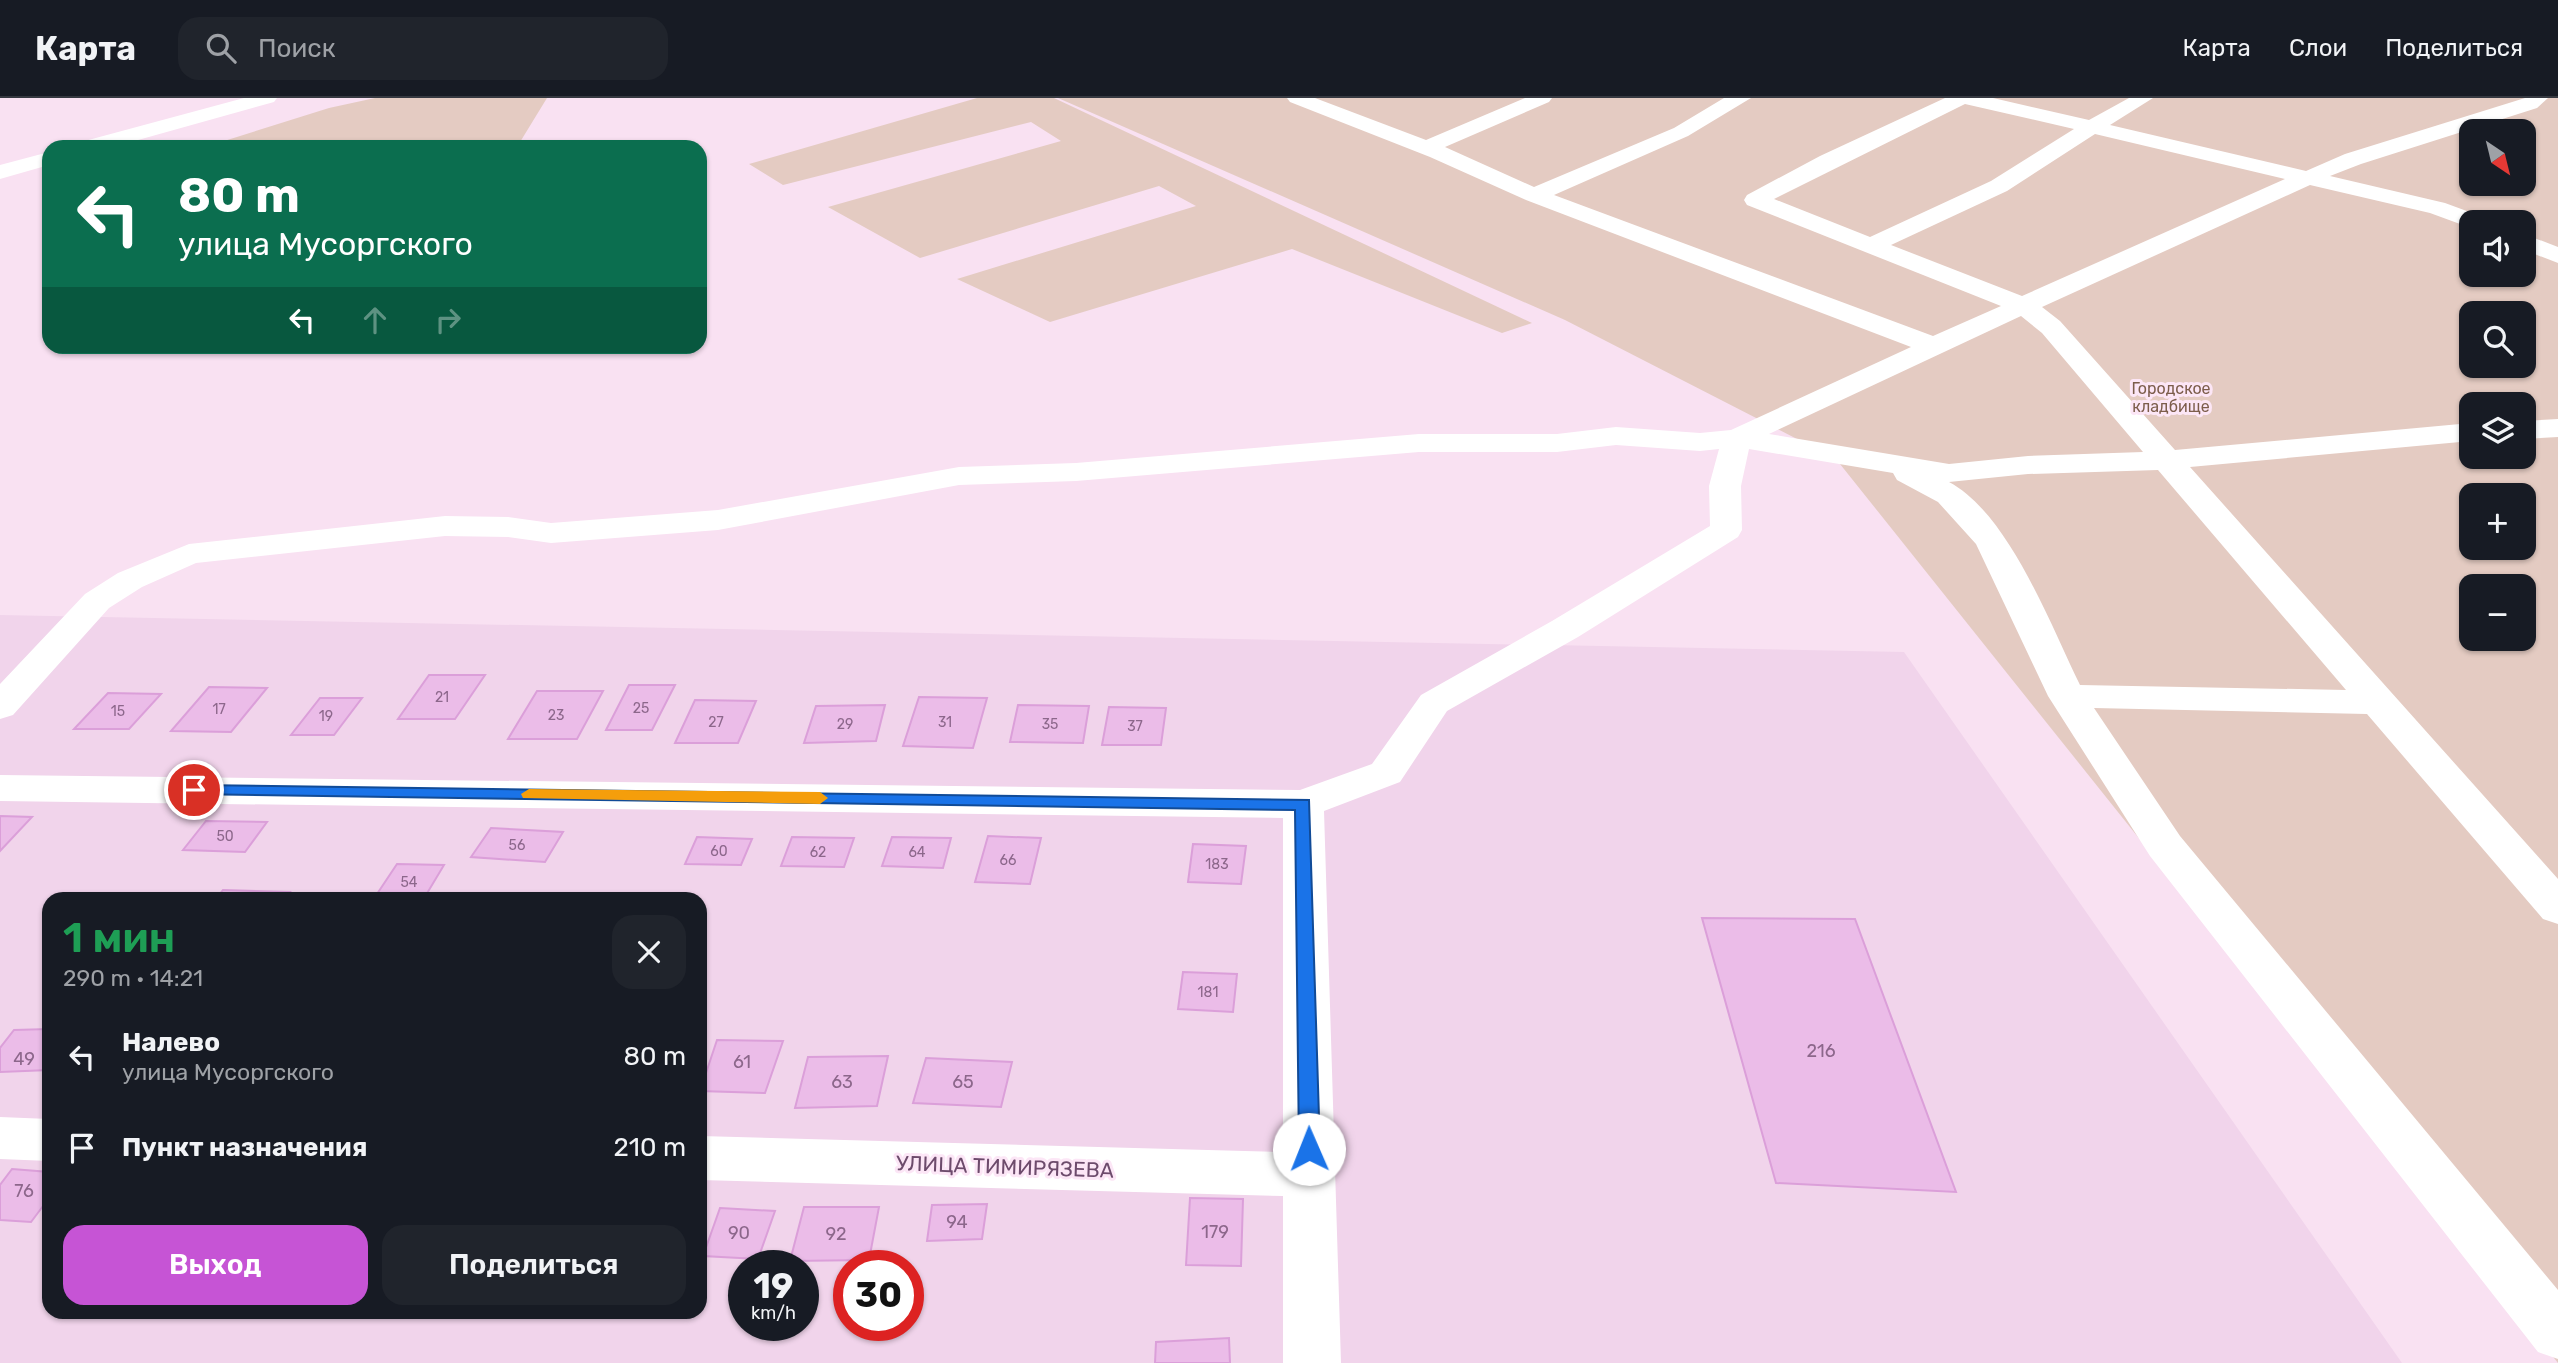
<!DOCTYPE html>
<html lang="ru">
<meta charset="utf-8">
<style>
body{margin:0;font-family:Rubik,sans-serif;background:#20242c;color:#f1f3f6;height:100vh;display:flex;flex-direction:column;font-size:26px;white-space:nowrap}
*{box-sizing:border-box;margin:0}
p{font-size:23px;color:#9ea1a6}
.icon{flex:none;width:38px;height:38px;fill:none;stroke:currentColor;stroke-width:2;stroke-linecap:round;stroke-linejoin:round}
.map{position:relative;flex:1;overflow:hidden}
.details{position:absolute;left:42px;top:794px;width:665px;height:427px;display:flex;flex-direction:column;background:#171b24;border-radius:21px;box-shadow:0 2px 5px #0004}
.details>*{flex:none}
.hud{position:absolute;left:42px;top:42px;width:665px;height:214px;border-radius:21px;box-shadow:0 2px 5px #0004;background:#0b6e4f;color:#fff;overflow:hidden}
.needle{width:46px;rotate:145deg}
.fabs{position:absolute;left:2459px;top:21px;display:grid;gap:14px}
.fabs a{display:grid;place-items:center;width:77px;height:77px;border-radius:14px;background:#171b24;box-shadow:0 2px 5px #0004;font-size:35px}
.speed{position:absolute;left:728px;top:1152px;display:flex;gap:14px;font-size:35px;font-weight:700;text-align:center}
.speed>*{display:grid;place-content:center;width:91px;height:91px;border-radius:50%;background:#171b24;box-shadow:0 2px 5px #0004;line-height:1}
.speed small{font-size:18px;font-weight:400}
.speed .limit{border:10px solid #d22;background:#fff;color:#111}
.pin{position:absolute;display:grid;place-items:center;width:60px;height:60px;color:#fff;margin:-30px;border:4px solid #fff;border-radius:50%;box-shadow:0 2px 7px #0007}
.me{position:absolute;width:77px;margin:-38px;rotate:359deg;stroke-linejoin:round;filter:drop-shadow(0 0 5px #0008)}
.turn{display:flex;align-items:center;gap:24px;height:147px;padding:0 21px;font-size:32px}
.turn .icon{width:91px;height:91px;stroke-width:2.5}
.turn b{display:block;font-size:49px;line-height:60px}
.lanes{display:flex;align-items:center;height:66px;padding:0 21px;background:#0003;justify-content:center;gap:35px;direction:ltr}
.lanes .off{opacity:.35}
.round{display:grid;place-items:center;flex:none;width:74px;height:74px;border-radius:21px;background:#20242c}
.overview{display:flex;align-items:center;justify-content:space-between;height:119px;padding:0 21px}
h1{font-size:42px;font-weight:600;line-height:52px;color:#1e9e55}
.primary-button{display:flex;gap:14px;margin-top:auto;padding:14px 21px}
.primary-button a{flex:1;height:80px;border-radius:21px;background:#c654d5;color:#fff;font-size:28px;font-weight:600;line-height:80px;text-align:center}
.primary-button a+a{background:#20242c;color:#f1f3f6}
ul{padding:0;list-style:none}
li{display:flex;align-items:center;gap:21px;height:91px;padding:0 21px}
li div{flex:1}
li b{display:block;font-size:26px}
li em{font-style:normal}
header{display:flex;align-items:center;gap:42px;box-sizing:border-box;height:98px;padding:0 35px;background:#171b24;border-bottom:2px solid #363941}
header strong{font-size:33px}
nav{display:flex;gap:38px;margin-inline-start:auto;font-size:24px}
.search{width:490px;height:63px;background:#20242c;display:flex;align-items:center;gap:18px;box-sizing:border-box;padding:0 24px;border-radius:21px;color:#9ea1a6;font-size:26px}
.map>svg:first-child{display:block}
.residential{fill:#f1d4eb;fill-rule:evenodd}
.green{fill:#e4cbc2;fill-rule:evenodd}
.building{fill:#ebbce8;stroke:#db9fd9;stroke-width:2}
.lines{fill:none;stroke-linecap:round;stroke-linejoin:round}
.minor{fill:#fff;fill-rule:evenodd}
.route{fill:#1a73e8;stroke:#114b97;stroke-width:2}
.slow{fill:#f59e0b}
.labels{text-anchor:middle;stroke-width:6;stroke-linejoin:round;paint-order:stroke}
.number-label{font-size:14px;fill:#8c678b}
.far-park-label{font-size:16px;fill:#7c5d4b;stroke:#fce6f6}
.near-number-label{font-size:18px;fill:#8c678b}
.near-street-label{font-size:21px;fill:#6d4b6c;stroke:#fce6f6}
</style>
<header>
<strong>Карта</strong>
<div class="search"><svg class="icon" aria-label="search" viewBox="0 0 24 24"><circle cx="10" cy="10" r="6"/><path d="M15 15l6 6"/></svg>Поиск</div>
<nav><a>Карта</a><a>Слои</a><a>Поделиться</a></nav>
</header>
<div class="map">
<svg width="2558" height="1265" viewBox="0 0 2558 1265">
<rect width="100%" height="100%" fill="#f9e1f2"/>
<path class="residential" d="M0,517L1904,554L2402,1265H0ZM49,802H700V1214H49ZM744,1167H803V1227H744ZM849,1167H908V1227H849Z"/>
<path class="green" d="M375,0H547L517,49H205L329,10Z
M977,0H1054L1532,225L1502,235L1292,151L1050,224L957,181L1196,108L1159,88L920,160L828,109L1061,43L1031,24L783,87L749,66Z
M1058,0H2558V1265L1836,361L1565,222ZM2471,33H2524V86H2471ZM2471,124H2524V177H2471ZM2471,215H2524V268H2471ZM2471,306H2524V359H2471ZM2471,397H2524V450H2471ZM2471,488H2524V541H2471Z"/>
<path class="building" d="M429,577H485L455,621H398Z
M629,587H675L652,632H606Z
M209,589L267,590L231,634L171,633Z
M537,593H603L577,641H508Z
M108,595L161,596L129,631H74Z
M919,599L987,600L973,650L903,648Z
M320,600H362L334,637H291Z
M695,602L756,603L738,645H675Z
M885,607L876,643L804,645L816,608Z
M1018,607L1089,608L1083,645L1010,644Z
M1109,609L1166,610L1161,647H1102Z
M0,718L32,719L0,753Z
M206,723L267,724L245,754L183,752Z
M491,730L563,734L545,764L471,759Z
M988,738L1041,740L1030,786L975,784Z
M697,739L752,741L741,767L685,766Z
M792,739L854,740L844,769L781,768Z
M892,739L951,740L943,770L882,768Z
M1193,746L1246,748L1241,786L1188,784Z
M397,766L444,767L423,802H373Z
M223,792L290,794L285,802H215Z
M1702,820L1855,821L1956,1094L1776,1085Z
M1183,874L1237,876L1233,914L1178,911Z
M49,931V972L0,974V950L14,932Z
M717,942L783,943L765,995L700,993Z
M888,958L877,1008L795,1010L808,959Z
M926,960L1012,964L1001,1009L913,1005Z
M12,1071L49,1074V1100L31,1124L0,1122V1087Z
M1190,1100L1243,1101L1241,1168L1186,1167Z
M987,1106L982,1141L927,1143L932,1107Z
M804,1109H879L869,1162L790,1163Z
M720,1110L775,1113L758,1161L703,1158Z
M1229,1240L1230,1265H1155L1156,1244Z"/>
<g class="lines">
<path class="minor" d="M244,0H277L274,4L113,49H78L81,44Z
M1287,0H1315L1426,42L1525,0H1552L1549,4L1445,49L1534,89L1674,30L1724,0H1751L1688,38L1554,97L1933,238L2001,208L1747,107L1744,102L1747,97L1820,58L1945,0H1993L2089,22L2129,0H2153L2110,27L2306,73L2345,56L2525,0H2548L2537,10L2361,66L2330,78L2445,105L2483,119L2487,124H2471V130L2430,115L2310,87L2042,209L2060,223L2175,352L2471,325V343L2190,369L2558,781V826L2543,821L2367,616L2094,610L2180,738L2558,1192V1261L2538,1254L2150,758L2048,598L1976,446L1938,404L1897,382L1893,375L1749,351L1741,388L1742,432L1738,439L1578,539L1447,613L1400,684L1324,713L1341,1265H1283V1098L700,1082V1038L1283,1054V720L0,703V677L1300,692L1372,666L1421,597L1552,523L1710,428L1709,388L1719,351L1700,353L1616,347L1557,354H1419L1076,383L959,387L718,432L551,445L508,439L445,438L196,465L142,489L109,510L13,617L0,621V586L85,496L118,475L189,446L445,418L508,419L551,425L718,412L959,369L1076,365L1419,336H1557L1616,329L1700,335L1731,332L1911,249L1526,102L1430,59L1290,4ZM1965,6L2074,31L1991,83L1870,139L1774,101ZM2095,36L2285,81L2022,198L1891,147L2007,93ZM2021,218L2042,235L2143,354L2028,358L1949,366L1769,336ZM2158,372L2346,592L2080,587C2050,526 2009,416 1949,384L2028,376Z
M49,54V67L0,81V67Z
M2524,136L2558,149V165L2524,152Z
M2558,321V339L2524,341V323Z
M0,1019L49,1021V1063L0,1061Z"/>
</g>
<path class="route" d="M194,687L1309,702L1320,1051L1317,1057L1309,1060L1302,1057L1299,1051L1295,712L188,696L186,692Z"/>
<path class="slow" d="M529,691L820,694L828,700L820,706L523,700L521,696Z"/>
<g class="labels">
<g class="number-label">
<text x="442" y="604">21</text>
<text x="641" y="615">25</text>
<text x="219" y="616">17</text>
<text x="118" y="618">15</text>
<text x="556" y="622">23</text>
<text x="326" y="623">19</text>
<text x="716" y="629">27</text>
<text x="945" y="629">31</text>
<text x="845" y="631">29</text>
<text x="1050" y="631">35</text>
<text x="1135" y="633">37</text>
<text x="225" y="743">50</text>
<text x="517" y="752">56</text>
<text x="719" y="758">60</text>
<text x="818" y="759">62</text>
<text x="917" y="759">64</text>
<text x="1008" y="767">66</text>
<text x="1217" y="771">183</text>
<text x="409" y="789">54</text>
<text x="1208" y="899">181</text>
</g>
<g class="far-park-label">
<text x="2171" y="296">Городское<tspan x="2171" dy="18">кладбище</tspan></text>
</g>
<g class="near-number-label">
<text x="1821" y="959">216</text>
<text x="24" y="967">49</text>
<text x="742" y="970">61</text>
<text x="842" y="990">63</text>
<text x="963" y="990">65</text>
<text x="24" y="1099">76</text>
<text x="957" y="1130">94</text>
<text x="1215" y="1140">179</text>
<text x="739" y="1141">90</text>
<text x="836" y="1142">92</text>
</g>
<g class="near-street-label">
<text transform="translate(1005 1069) rotate(2)" y="7">УЛИЦА ТИМИРЯЗЕВА</text>
</g>
</g>
</svg>
<div class="fabs">
<a><svg class="needle" viewBox="-14 -14 28 28"><path d="M0-13l5 13h-10z" fill="#e53935"/><path d="M0 13l5-13h-10z" fill="#9ea1a6"/></svg></a>
<a><svg class="icon" aria-label="sound" viewBox="0 0 24 24"><path d="M4 9h4l5-4v14l-5-4H4zM17 9q2 3 0 6"/></svg></a>
<a><svg class="icon" aria-label="search" viewBox="0 0 24 24"><circle cx="10" cy="10" r="6"/><path d="M15 15l6 6"/></svg></a>
<a><svg class="icon" aria-label="layers" viewBox="0 0 24 24"><path d="M12 4l9 5-9 5-9-5zM3 14l9 5 9-5"/></svg></a>
<a>+</a>
<a>−</a>
</div>
<div class="speed"><div>19<small>km/h</small></div><div class="limit">30</div></div>
<div class="pin" style="left:194px;top:692px;background:#d93025"><svg class="icon" aria-label="arrive" viewBox="0 0 24 24"><path d="M6 21V4h12l-3 4 3 4H6"/></svg></div>
<svg class="me" style="left:1309px;top:1051px" viewBox="-20 -20 40 40"><circle r="19" fill="#fff"/><path d="M0-13L10 11 0 6-10 11z" fill="#1a73e8"/></svg>
<div class="hud">
<div class="turn"><svg class="icon" aria-label="left" viewBox="0 0 24 24"><path d="M17 20v-9H6M10 6l-5 5 5 5"/></svg><div><b>80 m</b>улица Мусоргского</div></div>
<div class="lanes"><svg class="icon" aria-label="left" viewBox="0 0 24 24"><path d="M17 20v-9H6M10 6l-5 5 5 5"/></svg><svg class="icon off" aria-label="ahead" viewBox="0 0 24 24"><path d="M12 20V5M6 11l6-6 6 6"/></svg><svg class="icon off" aria-label="right" viewBox="0 0 24 24"><path d="M7 20v-9h11M14 6l5 5-5 5"/></svg></div>
</div>
<section class="details">
<div class="overview"><div><h1>1 мин</h1><p>290 m · 14:21</p></div><a class="round"><svg class="icon" aria-label="close" viewBox="0 0 24 24"><path d="M6 6l12 12M18 6L6 18"/></svg></a></div>
<ul>
<li><svg class="icon" aria-label="left" viewBox="0 0 24 24"><path d="M17 20v-9H6M10 6l-5 5 5 5"/></svg><div><b>Налево</b><p>улица Мусоргского</p></div><em>80 m</em></li>
<li><svg class="icon" aria-label="arrive" viewBox="0 0 24 24"><path d="M6 21V4h12l-3 4 3 4H6"/></svg><div><b>Пункт назначения</b></div><em>210 m</em></li>
</ul>
<div class="primary-button"><a>Выход</a><a>Поделиться</a></div>
</section>
</div>
